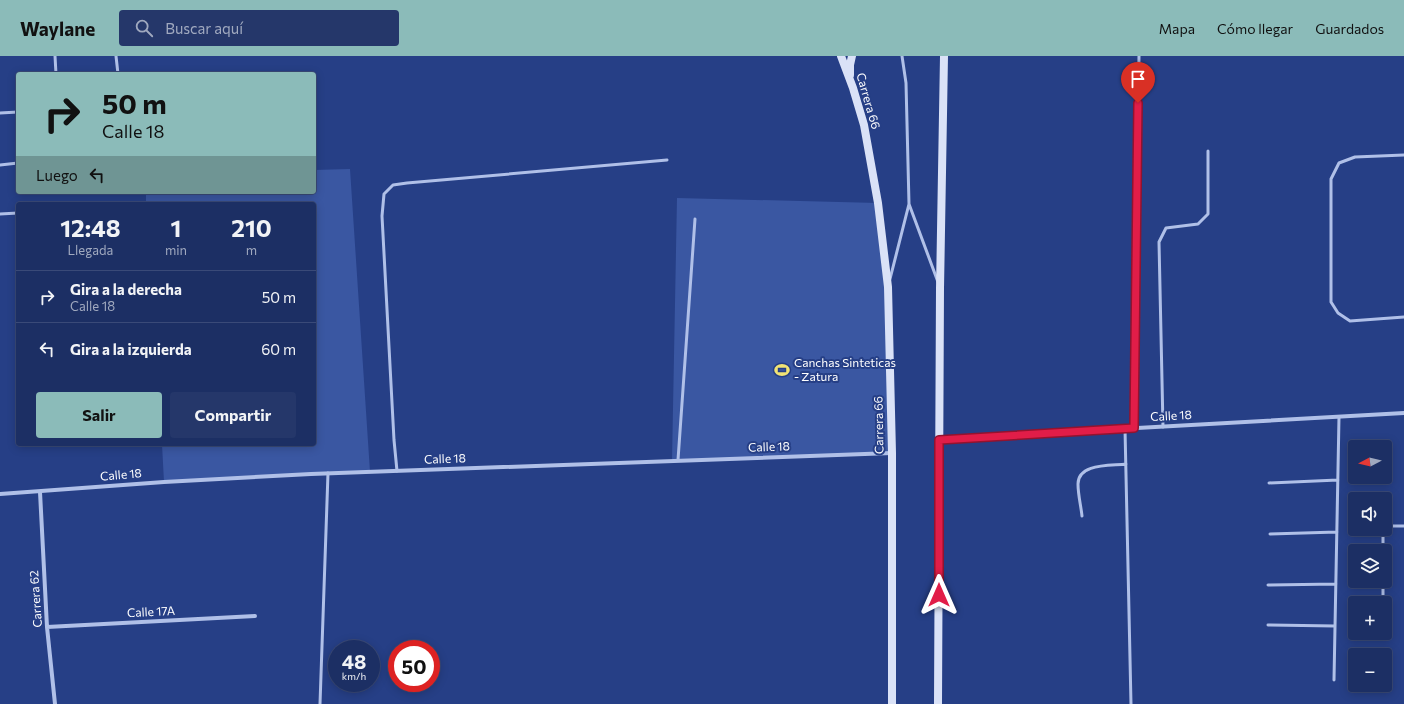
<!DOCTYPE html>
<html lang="es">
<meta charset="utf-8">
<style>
body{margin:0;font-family:Commissioner,sans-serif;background:#25376a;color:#f1f3f6;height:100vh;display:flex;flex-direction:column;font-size:15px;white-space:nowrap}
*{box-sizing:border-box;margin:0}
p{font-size:13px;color:#a0a9bf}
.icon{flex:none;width:22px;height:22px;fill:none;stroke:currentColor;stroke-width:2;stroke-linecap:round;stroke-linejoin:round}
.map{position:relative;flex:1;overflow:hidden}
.drawer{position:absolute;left:16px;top:146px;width:300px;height:244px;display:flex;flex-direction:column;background:#1c2f64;border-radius:4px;box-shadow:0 2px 10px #0003,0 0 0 1px #3a4a78}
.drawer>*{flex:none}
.guide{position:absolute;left:16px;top:16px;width:300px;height:122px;border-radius:4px;box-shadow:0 2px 10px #0003,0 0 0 1px #3a4a78;background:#8bbbb9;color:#111;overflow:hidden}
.needle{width:26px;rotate:263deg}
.tools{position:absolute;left:1348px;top:384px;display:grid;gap:8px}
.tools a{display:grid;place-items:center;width:44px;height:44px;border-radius:4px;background:#1c2f64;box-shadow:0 2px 10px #0003,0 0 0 1px #3a4a78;font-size:20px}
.speed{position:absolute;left:328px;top:584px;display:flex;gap:8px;font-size:20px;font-weight:700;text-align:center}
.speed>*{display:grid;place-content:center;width:52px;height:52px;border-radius:50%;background:#1c2f64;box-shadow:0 2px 10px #0003,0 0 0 1px #3a4a78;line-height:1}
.speed small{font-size:10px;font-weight:400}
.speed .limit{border:6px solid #d22;background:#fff;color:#111}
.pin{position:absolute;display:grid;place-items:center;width:34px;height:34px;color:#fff;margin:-41px -17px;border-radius:50% 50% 50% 0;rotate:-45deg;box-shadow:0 0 4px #0007}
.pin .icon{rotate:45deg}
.me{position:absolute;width:44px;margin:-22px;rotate:0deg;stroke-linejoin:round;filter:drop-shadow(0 0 3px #0008)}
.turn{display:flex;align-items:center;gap:14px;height:84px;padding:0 20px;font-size:18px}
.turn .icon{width:52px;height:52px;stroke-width:2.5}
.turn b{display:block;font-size:28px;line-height:34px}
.then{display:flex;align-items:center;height:38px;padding:0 20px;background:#0003;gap:8px;font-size:15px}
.eta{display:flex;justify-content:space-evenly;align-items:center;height:68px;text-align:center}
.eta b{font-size:24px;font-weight:700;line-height:28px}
.button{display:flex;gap:8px;margin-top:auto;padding:8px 20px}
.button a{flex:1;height:46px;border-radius:4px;background:#8bbbb9;color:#111;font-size:16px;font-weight:700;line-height:46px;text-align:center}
.button a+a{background:#25376a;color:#f1f3f6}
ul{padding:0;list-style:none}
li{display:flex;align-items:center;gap:12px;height:52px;padding:0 20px;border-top:1px solid #3a4a78}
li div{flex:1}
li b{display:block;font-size:15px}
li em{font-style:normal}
header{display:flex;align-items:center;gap:24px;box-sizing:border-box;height:56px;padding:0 20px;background:#8bbbb9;color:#111}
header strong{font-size:19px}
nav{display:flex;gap:22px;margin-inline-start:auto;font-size:14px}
.search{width:280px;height:36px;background:#25376a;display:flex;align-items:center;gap:10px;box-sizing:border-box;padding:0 14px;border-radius:4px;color:#a0a9bf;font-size:15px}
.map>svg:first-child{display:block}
.green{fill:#3a57a2}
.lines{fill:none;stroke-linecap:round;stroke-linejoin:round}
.lane{stroke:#b0c0e8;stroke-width:3}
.street{stroke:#b0c0e8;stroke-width:4}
.secondary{stroke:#dae2f7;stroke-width:8}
.route-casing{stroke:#92132f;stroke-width:10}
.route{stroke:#e11d48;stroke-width:7}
.labels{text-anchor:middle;stroke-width:4;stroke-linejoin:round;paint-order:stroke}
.street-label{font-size:12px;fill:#fff;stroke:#263f86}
.poi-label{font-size:12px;fill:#fff;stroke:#263f86;text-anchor:start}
</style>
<header>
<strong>Waylane</strong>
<div class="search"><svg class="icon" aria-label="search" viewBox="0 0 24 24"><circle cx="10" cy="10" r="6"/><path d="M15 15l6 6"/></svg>Buscar aquí</div>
<nav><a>Mapa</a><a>Cómo llegar</a><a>Guardados</a></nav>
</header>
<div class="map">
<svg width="1404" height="648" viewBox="0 0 1404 648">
<rect width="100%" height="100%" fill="#263f86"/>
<path class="green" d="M350,113L370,416L164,426L162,388H314V148H146V136H314V114Z
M677,142L878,147L888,231L892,397L672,405Z"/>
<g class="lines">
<path class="lane" d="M55,0L56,18
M116,0L118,18
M0,57L18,56
M1404,99L1355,101L1339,107L1331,123V246L1338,257L1350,265L1404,261
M0,109L18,107
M909,148L938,226
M0,158L18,157
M890,223L909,148L906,27L902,0
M1163,371L1159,186L1166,172L1198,168L1208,158V95
M1134,372L1139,0
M1125,373L1131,648
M678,404L695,163
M397,415L394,384L382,160L384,138L393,129L407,127L667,104
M1269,427L1338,424
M1082,460C1081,450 1078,439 1078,428C1078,407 1111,410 1126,408
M1385,470H1404
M1270,478L1337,476
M1383,495V473
M1268,529L1336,528
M1383,547V525
M1268,569L1335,570
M1334,624L1339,361
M320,648L328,417"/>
<path class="street" d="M939,383L1404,357
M40,436L47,571L55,648
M0,438L164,426L311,418L892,397
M47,571L255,560"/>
<path class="secondary" d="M841,0L853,32L864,69L878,147L888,231L892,397V648
M850,19V9L852,0
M938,648L940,233L944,0"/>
</g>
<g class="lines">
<g class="route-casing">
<path id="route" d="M939,539V384L1134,372L1138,47"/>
</g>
<use href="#route" class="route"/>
</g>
<defs>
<g id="stadium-bare" transform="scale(1.2)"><path d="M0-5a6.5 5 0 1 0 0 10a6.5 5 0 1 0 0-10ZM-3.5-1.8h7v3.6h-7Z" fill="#f1e375" stroke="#263f86" stroke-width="2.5" paint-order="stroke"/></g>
</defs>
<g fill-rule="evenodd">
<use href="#stadium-bare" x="782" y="314"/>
</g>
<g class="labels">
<g class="street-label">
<text transform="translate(868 45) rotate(74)" y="4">Carrera 66</text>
<text transform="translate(1171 360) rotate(-3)" y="4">Calle 18</text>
<text transform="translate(879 369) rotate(-91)" y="4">Carrera 66</text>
<text transform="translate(769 391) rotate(-2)" y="4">Calle 18</text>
<text transform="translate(445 403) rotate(-2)" y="4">Calle 18</text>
<text transform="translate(121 419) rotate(-5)" y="4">Calle 18</text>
<text transform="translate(36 543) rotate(-94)" y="4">Carrera 62</text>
<text transform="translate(151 556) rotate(-3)" y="4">Calle 17A</text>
</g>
<g class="poi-label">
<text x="794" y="311">Canchas Sinteticas<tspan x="794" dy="14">- Zatura</tspan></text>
</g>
</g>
</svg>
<div class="tools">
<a><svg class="needle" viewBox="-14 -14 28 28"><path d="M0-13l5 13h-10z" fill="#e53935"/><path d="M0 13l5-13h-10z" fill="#a0a9bf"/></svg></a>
<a><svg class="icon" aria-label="sound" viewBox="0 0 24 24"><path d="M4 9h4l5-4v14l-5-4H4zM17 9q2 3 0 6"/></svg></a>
<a><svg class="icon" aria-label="layers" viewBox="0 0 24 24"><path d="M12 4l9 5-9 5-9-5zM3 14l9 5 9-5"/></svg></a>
<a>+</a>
<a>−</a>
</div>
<div class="speed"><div>48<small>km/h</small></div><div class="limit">50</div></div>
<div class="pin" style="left:1138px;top:47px;background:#d93025"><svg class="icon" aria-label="arrive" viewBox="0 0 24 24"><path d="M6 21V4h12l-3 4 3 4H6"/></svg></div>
<svg class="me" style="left:939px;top:539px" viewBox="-20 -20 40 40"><path d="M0-17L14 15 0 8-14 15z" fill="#e11d48" stroke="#fff" stroke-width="4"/></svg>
<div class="guide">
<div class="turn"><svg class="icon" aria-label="right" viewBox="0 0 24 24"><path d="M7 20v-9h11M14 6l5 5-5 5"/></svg><div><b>50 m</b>Calle 18</div></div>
<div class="then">Luego<svg class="icon" aria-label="left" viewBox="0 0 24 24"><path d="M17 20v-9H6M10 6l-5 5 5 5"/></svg></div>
</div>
<section class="drawer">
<div class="eta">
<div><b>12:48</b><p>Llegada</p></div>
<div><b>1</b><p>min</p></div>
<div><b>210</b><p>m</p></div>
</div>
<ul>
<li><svg class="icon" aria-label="right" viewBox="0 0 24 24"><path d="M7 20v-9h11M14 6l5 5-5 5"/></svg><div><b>Gira a la derecha</b><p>Calle 18</p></div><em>50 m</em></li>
<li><svg class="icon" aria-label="left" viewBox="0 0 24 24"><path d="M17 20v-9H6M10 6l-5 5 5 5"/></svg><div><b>Gira a la izquierda</b></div><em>60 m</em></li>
</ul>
<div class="button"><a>Salir</a><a>Compartir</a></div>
</section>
</div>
